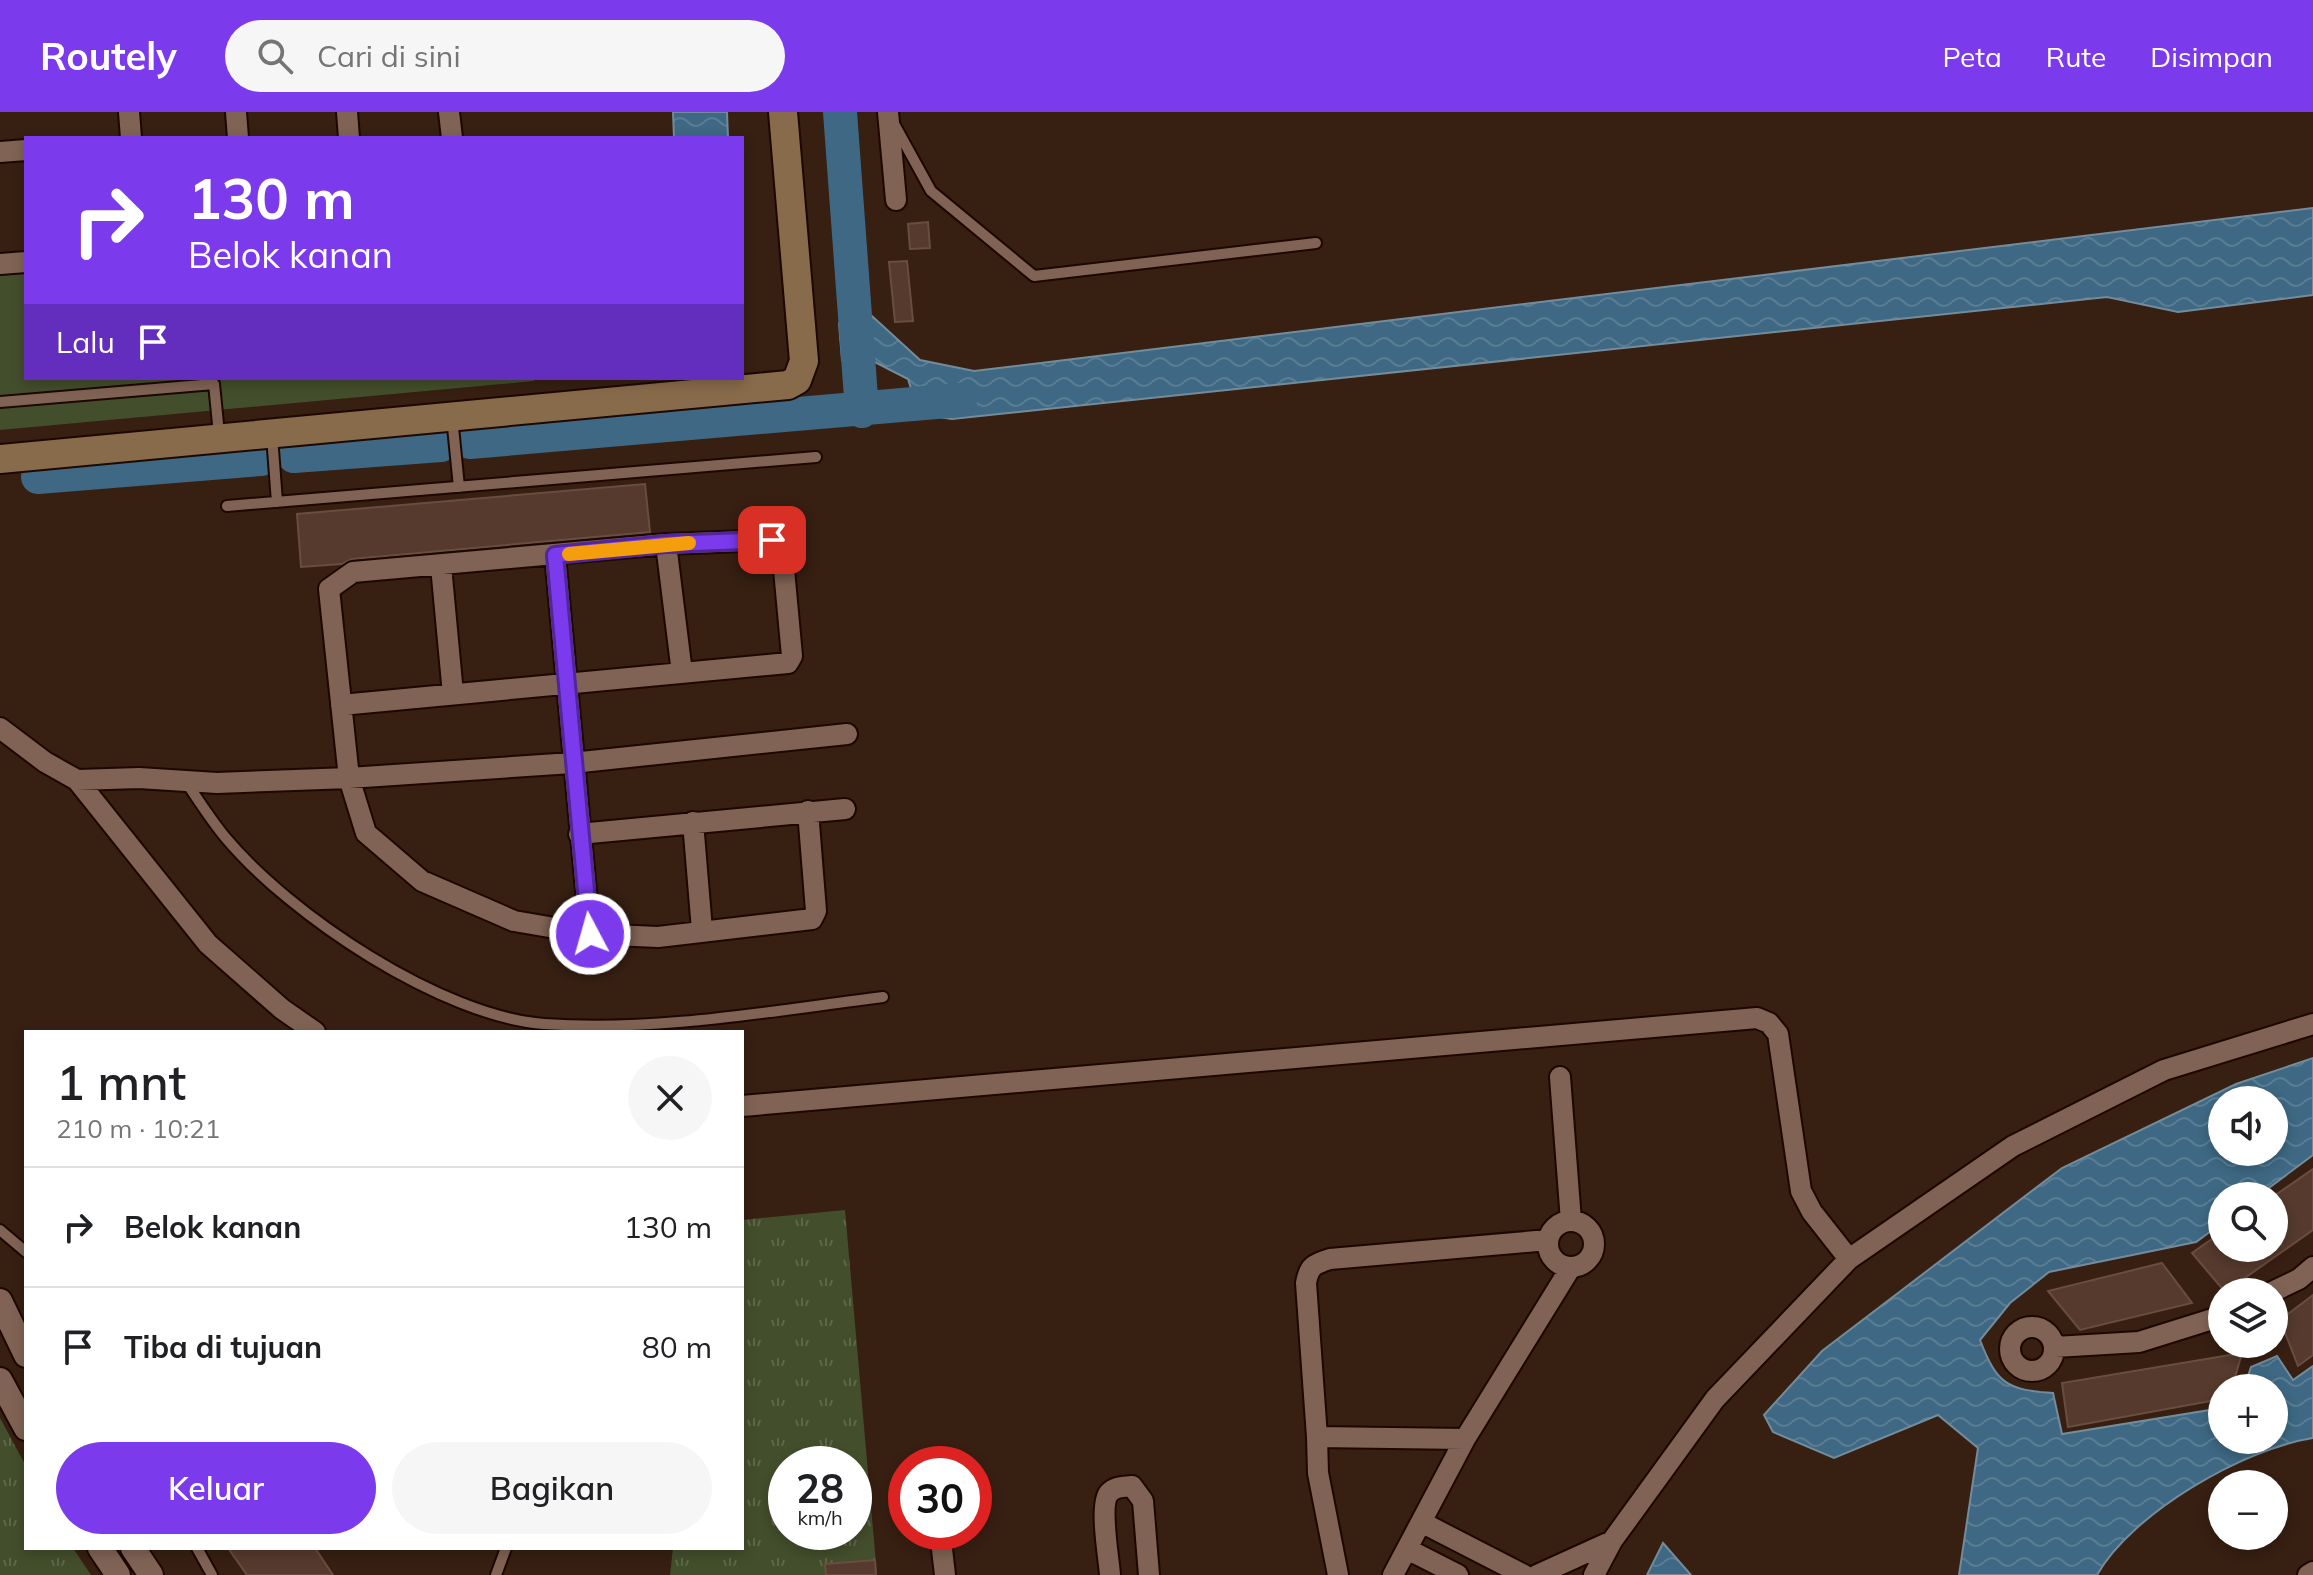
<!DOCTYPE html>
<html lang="id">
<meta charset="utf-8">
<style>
body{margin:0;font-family:Mulish,sans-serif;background:#f6f6f6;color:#202124;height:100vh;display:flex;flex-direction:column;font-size:30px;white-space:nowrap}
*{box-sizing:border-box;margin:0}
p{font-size:26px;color:#757577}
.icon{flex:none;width:44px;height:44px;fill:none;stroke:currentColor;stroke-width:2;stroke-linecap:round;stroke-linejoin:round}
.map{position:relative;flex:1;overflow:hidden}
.sheet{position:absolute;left:24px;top:918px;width:720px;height:520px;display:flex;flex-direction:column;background:#fff;border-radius:0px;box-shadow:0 4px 12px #0003}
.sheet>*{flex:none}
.guide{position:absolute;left:24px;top:24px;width:720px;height:244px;border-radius:0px;box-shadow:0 4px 12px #0003;background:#7c3aed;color:#fff;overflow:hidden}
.fabs{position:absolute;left:2208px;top:974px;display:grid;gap:16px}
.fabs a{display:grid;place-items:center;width:80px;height:80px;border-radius:50%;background:#fff;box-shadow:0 4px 12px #0003;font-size:40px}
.speed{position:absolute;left:768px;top:1334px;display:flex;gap:16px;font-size:40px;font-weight:700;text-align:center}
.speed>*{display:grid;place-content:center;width:104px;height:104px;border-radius:50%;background:#fff;box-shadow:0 4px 12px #0003;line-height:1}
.speed small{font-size:20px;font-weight:400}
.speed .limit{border:12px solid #d22;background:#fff;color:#111}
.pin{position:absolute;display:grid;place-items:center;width:68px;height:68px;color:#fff;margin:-34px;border-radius:16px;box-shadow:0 4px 12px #0006}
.me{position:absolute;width:88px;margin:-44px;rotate:354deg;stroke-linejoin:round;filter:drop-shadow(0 0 6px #0008)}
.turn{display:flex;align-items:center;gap:28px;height:168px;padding:0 32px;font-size:36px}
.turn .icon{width:104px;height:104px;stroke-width:2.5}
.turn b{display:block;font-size:56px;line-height:68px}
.then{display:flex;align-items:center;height:76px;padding:0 32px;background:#0003;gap:16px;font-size:30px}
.round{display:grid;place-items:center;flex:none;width:84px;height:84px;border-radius:42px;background:#f6f6f6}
.headline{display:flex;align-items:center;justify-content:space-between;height:136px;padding:0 32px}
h1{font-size:48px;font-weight:600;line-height:60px}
.primary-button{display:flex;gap:16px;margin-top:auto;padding:16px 32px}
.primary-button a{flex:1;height:92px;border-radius:48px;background:#7c3aed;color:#fff;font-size:32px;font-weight:600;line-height:92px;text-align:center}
.primary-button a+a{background:#f6f6f6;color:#202124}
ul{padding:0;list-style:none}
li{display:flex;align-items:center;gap:24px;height:120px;padding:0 32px;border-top:2px solid #e0e0e0}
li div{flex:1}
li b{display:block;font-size:30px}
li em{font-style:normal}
header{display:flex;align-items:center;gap:48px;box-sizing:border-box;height:112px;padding:0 40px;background:#7c3aed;color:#fff}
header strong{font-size:38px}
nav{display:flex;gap:44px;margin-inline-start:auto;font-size:28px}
.search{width:560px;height:72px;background:#f6f6f6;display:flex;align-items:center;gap:20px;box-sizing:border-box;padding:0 28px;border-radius:44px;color:#757577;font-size:30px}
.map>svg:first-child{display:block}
.park{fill:url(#park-tufts);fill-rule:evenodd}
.pitch{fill:#434e2c}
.water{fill:url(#water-waves);stroke:#738c9c;stroke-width:2;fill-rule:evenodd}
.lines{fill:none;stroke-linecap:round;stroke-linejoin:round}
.river{stroke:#3e6883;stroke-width:34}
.building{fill:#553a2d;stroke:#694d3f;stroke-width:2}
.service-casing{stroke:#1d0800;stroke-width:14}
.minor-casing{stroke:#1d0800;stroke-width:24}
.tertiary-casing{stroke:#1d0800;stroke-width:28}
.secondary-casing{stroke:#1d0800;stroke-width:32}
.service{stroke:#806354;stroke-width:10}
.minor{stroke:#806354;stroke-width:20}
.tertiary{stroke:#806354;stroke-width:24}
.secondary{stroke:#886b4b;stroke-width:28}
.route-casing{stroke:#51269a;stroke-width:20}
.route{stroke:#7c3aed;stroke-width:14}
.slow{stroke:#f59e0b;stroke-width:14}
</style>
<header>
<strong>Routely</strong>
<div class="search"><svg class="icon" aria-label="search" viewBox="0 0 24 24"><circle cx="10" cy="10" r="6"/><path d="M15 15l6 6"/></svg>Cari di sini</div>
<nav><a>Peta</a><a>Rute</a><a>Disimpan</a></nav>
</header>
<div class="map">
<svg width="2313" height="1463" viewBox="0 0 2313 1463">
<defs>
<pattern id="park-tufts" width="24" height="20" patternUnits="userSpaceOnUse" patternTransform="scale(2)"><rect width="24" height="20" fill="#434e2c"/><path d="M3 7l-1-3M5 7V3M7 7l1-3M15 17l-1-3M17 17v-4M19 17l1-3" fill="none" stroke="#5e674a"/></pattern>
<pattern id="water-waves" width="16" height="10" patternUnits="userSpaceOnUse" patternTransform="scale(2)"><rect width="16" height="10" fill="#3e6883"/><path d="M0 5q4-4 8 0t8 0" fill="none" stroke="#5a7d94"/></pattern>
</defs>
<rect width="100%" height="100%" fill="#371f12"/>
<path class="park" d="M845,1098L877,1463H670L673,1436H742V1108ZM786,1352H854V1420H786Z
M0,1306L26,1354V1436H73L91,1463H0Z"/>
<path class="pitch" d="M26,157V266H534V269L0,318V160Z"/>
<path class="water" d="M673,0H727L728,26H674Z
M2313,96V183L2178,200L2107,185L952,307L919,302L908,267L865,245L842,248L839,211L872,204L920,248L974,259Z
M2313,946V1043L2258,1084H2222V1111L2196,1130L2049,1160L2010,1191L1980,1228C1997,1272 2007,1278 2053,1281L2062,1322L2222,1296V1328H2274V1276H2244L2251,1255L2277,1244L2293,1268L2313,1254V1326C2243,1337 2132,1401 2097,1463H1959L1978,1336L1938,1303L1834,1346L1773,1320L1764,1303L1822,1239L2062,1056L2236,972ZM2222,988H2274V1040H2222Z
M1663,1431L1691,1463H1647Z"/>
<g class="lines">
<path class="river" d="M840,0L862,299
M470,330L960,288
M294,344L441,333
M38,365L261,347"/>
</g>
<path class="building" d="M928,110L930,136L910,137L908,112Z
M907,149L913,209L895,210L889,150Z
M645,372L650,420L352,447L342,452L301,455L297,402Z
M2313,1057V1118L2225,1180L2192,1141L2222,1120V1136H2274V1084Z
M2162,1151L2192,1191L2080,1218L2048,1179Z
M2313,1183V1243L2298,1254L2280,1208Z
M2242,1241L2232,1276H2222V1287L2068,1315L2062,1271Z
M228,1436H315L333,1463H247Z
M875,1448L876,1463H826L825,1452Z"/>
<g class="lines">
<g class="service-casing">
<path id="service" d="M893,10L931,79L1034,164L1316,131
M0,290L214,272L219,322
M452,305L459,375
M272,324L277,390
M227,394L816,345
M186,670C199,689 211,708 225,725C290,803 441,904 544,912C657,920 771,899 883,885
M0,1118L26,1140
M197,1436L212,1463
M496,1463L506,1436"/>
</g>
<g class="minor-casing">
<path id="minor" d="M129,0L131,26
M236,0L238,26
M347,0L349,26
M449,0L452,26
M888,0L896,88
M0,40L26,38
M0,152L26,150
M666,432L682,561
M555,443L590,822L658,825L812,807L816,799L808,699
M441,454L453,582
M0,616L45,650L77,668L208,832L282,897L315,920
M77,668L139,666L217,671L349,666L329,477L353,460L666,432L772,428L782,436L792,544L788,551L341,593
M693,710L702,818
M579,722L845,697
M590,822L514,809L422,769L366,721L349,666L572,651L847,622
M1560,965L1571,1109
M742,994L1757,906L1769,911L1778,922L1801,1079L1812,1100L1849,1147
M1548 1132a23 23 0 1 1 46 0a23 23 0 1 1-46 0Z
M2272,1180L2299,1167L2313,1155
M2010 1237a22 22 0 1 1 44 0a22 22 0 1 1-44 0Z
M2055,1235L2139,1230L2222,1204
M1317,1325L1306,1171C1309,1154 1314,1152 1330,1147L1548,1128
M1421,1410L1524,1463
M940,1420L945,1463
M1407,1437L1458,1463
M1110,1463C1109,1447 1099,1393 1109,1381C1115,1374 1124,1375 1132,1374L1143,1389L1149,1463
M1338,1463L1318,1361L1317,1325L1465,1327
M1393,1463L1465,1327L1571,1155
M1537,1463L1612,1429
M1594,1463L1612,1429L1715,1287L1849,1147L2013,1034L2164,958L2313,912
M2308,1463L2313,1460"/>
</g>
<g class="tertiary-casing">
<path id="tertiary" d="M0,1189L26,1243
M0,1268L26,1316
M100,1436L118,1463
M133,1436L151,1463"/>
</g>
<g class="secondary-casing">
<path id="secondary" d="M0,347L788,273L797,268L804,249L783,0"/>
</g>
<use href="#service" class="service"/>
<use href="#minor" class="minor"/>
<use href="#tertiary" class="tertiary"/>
<use href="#secondary" class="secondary"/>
</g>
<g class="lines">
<g class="route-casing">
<path id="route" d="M590,822L555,443L666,432L772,428"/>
</g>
<use href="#route" class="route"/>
<path class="slow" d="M569,442L689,431"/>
</g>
</svg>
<div class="fabs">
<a><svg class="icon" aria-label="sound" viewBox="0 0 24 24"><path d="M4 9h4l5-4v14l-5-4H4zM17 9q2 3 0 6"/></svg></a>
<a><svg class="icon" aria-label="search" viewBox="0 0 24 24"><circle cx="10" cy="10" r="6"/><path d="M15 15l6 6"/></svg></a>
<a><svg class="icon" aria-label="layers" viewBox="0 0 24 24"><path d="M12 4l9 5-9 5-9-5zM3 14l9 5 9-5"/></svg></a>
<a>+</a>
<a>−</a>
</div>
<div class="speed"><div>28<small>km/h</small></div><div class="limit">30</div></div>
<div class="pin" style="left:772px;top:428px;background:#d93025"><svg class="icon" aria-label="arrive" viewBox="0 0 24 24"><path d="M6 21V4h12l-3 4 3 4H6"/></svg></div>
<svg class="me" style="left:590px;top:822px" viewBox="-20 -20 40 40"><circle r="17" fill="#7c3aed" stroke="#fff" stroke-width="3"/><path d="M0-11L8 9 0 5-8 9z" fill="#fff"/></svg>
<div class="guide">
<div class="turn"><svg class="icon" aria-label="right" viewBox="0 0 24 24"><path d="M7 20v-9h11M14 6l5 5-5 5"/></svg><div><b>130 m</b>Belok kanan</div></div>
<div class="then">Lalu<svg class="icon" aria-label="arrive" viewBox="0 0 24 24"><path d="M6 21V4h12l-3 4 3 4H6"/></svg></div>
</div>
<section class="sheet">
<div class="headline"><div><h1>1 mnt</h1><p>210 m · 10:21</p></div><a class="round"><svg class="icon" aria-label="close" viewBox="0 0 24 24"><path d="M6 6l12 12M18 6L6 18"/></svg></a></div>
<ul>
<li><svg class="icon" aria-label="right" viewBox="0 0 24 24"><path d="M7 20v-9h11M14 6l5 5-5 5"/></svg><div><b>Belok kanan</b></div><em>130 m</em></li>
<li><svg class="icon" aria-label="arrive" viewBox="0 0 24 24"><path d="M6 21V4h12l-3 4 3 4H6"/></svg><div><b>Tiba di tujuan</b></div><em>80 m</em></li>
</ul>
<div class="primary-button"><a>Keluar</a><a>Bagikan</a></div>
</section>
</div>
